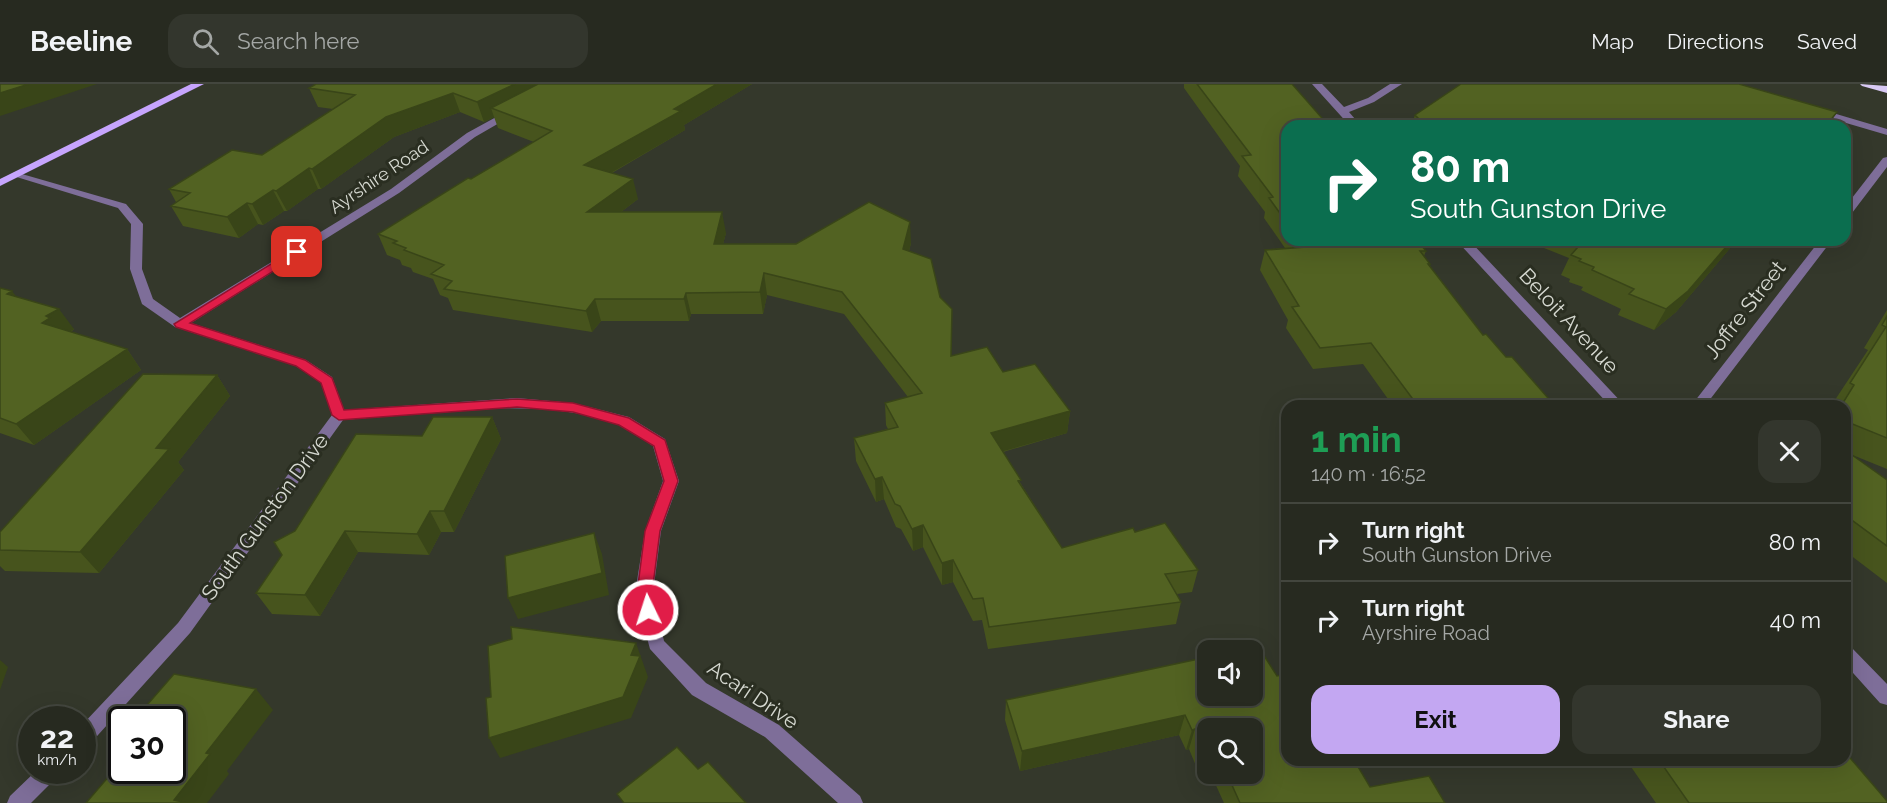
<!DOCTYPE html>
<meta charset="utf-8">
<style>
body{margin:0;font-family:Raleway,sans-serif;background:#33362d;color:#f1f3f6;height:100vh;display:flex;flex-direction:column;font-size:22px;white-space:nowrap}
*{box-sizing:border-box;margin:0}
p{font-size:20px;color:#a4a7a5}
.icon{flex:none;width:33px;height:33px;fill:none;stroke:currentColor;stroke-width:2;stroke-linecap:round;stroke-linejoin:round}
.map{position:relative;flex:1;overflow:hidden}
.sheet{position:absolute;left:1281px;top:316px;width:570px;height:366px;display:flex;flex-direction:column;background:#272a20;border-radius:18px;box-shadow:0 6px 24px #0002,0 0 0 2px #43463e}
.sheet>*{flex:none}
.guide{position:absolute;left:1281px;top:36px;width:570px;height:126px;border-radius:18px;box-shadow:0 6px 24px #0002,0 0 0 2px #43463e;background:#0b6e4f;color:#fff;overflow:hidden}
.buttons{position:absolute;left:1197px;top:556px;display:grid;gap:12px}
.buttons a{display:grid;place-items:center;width:66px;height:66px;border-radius:12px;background:#272a20;box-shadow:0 6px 24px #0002,0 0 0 2px #43463e;font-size:30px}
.speed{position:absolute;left:18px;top:622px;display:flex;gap:12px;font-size:30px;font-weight:700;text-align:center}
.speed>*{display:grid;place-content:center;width:78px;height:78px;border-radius:50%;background:#272a20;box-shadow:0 6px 24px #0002,0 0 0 2px #43463e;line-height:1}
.speed small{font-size:15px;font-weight:400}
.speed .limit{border:3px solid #111;border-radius:9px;background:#fff;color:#111}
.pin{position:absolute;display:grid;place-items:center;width:51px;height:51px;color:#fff;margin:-26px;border-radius:12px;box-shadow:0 3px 9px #0006}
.me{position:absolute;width:66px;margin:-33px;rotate:356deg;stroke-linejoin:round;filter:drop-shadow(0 0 4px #0008)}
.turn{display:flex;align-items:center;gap:21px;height:126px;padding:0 30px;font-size:27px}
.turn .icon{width:78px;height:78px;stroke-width:2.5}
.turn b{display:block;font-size:42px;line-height:51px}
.round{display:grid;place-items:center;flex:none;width:63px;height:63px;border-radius:18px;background:#33362d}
.headline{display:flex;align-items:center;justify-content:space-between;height:102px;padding:0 30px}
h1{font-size:36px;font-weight:700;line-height:45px;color:#1e9e55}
.button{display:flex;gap:12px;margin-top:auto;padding:12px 30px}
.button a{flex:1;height:69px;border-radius:18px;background:#c3a7f2;color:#111;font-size:24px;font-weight:700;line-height:69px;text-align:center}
.button a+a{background:#33362d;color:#f1f3f6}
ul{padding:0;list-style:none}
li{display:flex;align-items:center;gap:18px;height:78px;padding:0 30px;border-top:2px solid #43463e}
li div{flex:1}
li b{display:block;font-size:22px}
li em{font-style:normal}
header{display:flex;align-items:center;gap:36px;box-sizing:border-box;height:84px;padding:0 30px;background:#272a20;border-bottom:2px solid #43463e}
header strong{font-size:28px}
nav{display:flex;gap:33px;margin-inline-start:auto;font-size:21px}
.search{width:420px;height:54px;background:#33362d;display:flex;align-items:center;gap:15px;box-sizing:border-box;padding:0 21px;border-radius:18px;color:#a4a7a5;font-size:22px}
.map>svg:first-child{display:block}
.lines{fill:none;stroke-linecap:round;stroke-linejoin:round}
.minor{fill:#7e6e99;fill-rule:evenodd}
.major{fill:#c6a4fd;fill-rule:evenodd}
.highway{fill:#d8c9f4;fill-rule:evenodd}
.wall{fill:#47541d;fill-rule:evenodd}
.shaded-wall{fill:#394518}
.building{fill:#526222;stroke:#394518;stroke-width:1.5}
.route{fill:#e11d48;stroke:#92132f;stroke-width:1.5}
.labels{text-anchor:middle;stroke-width:6;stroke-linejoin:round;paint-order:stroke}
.far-street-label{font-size:18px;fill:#d5d8d0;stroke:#2a2e21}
.street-label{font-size:21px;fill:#d5d8d0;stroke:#2a2e21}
</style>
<header>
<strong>Beeline</strong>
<div class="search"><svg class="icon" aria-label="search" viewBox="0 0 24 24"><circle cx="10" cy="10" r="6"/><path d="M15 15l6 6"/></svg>Search here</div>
<nav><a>Map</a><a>Directions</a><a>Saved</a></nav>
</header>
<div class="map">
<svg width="1887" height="719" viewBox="0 0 1887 719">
<rect width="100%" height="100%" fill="#34382b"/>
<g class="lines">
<path class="minor" d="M1312,0H1322L1344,23L1368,14L1390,0H1402L1374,18L1349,28L1361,42H1350Z
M1816,24L1887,45V51L1812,29L1811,27Z
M509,26L518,28L475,53L399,109L191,239L306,276L332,293L344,326L517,314L573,319L629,333L665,355L679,397L661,447L653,509L664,557L706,599L779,641L860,712L863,719H838L765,653L692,611L650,565L635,509L645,447L663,397L653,362C642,355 630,345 618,340C540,311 426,330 343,336L190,549L89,661L82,664V641L178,539L332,331L321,298L296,282L175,243L142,220L130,185L131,140L118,124L10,91L15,88L126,120L143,140L142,185L153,215L180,234L391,105L467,49Z
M1887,73V83L1849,133L1845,134V123L1883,74Z
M1456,156H1469L1625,322H1610Z
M1820,156H1832L1705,322H1691Z
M1845,560L1851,563L1887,600V621L1880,619L1845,580Z
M36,687H60L57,693L31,719H7L10,712Z"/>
<path class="major" d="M191,0H204L0,102V95Z"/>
<path class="highway" d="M1860,0L1887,2V9L1862,2Z"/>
</g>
<path class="wall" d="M316,0H752L684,41L685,46L612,89L638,115L621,128L726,149L723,160L911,159L909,167L951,272L1003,288L1070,327L1067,349L1003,368L1021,400L1062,464L1135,448L1198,486L1192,508L1177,510L1181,518L1176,540L988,565L982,536L973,537L953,498L942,501L923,463L913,467L901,445L896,443L884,415L876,418L856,377L854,354L888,345L886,341L885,319L908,313L844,230L767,211L763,230H691L689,237H601L592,248L453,226L448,214L440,211L433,195L413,188L411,184L402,181L400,176L387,171L378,150L534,58L498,44L494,33L484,38L460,28L394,53L321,105H318L287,127H284L263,141L258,140L239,154L183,142L171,122L176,118L169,105L262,71L333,25L318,23L309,4Z
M1184,0H1292L1287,42V156H1417L1426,167L1424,172L1430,180V182L1483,251L1555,322H1393L1363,280L1313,285L1286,244L1288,236L1260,186L1265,166L1285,164L1264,134L1265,128L1238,92L1240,82L1184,4Z
M1837,28L1828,42H1411L1415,31Z
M1524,156H1737L1676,228L1654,246L1618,231L1621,225L1581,206L1583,203L1569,198L1570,195L1561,191L1569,174Z
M0,204L74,245L71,248L127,265L141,286L34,361L0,349Z
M1887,226V385L1850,370L1887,396V499L1845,467V322H1831L1868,266L1864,264Z
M217,291L230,312L178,378L184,386L99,489L5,487L0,482V448Z
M492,333L501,355L454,448H441L429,471L358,468L320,532L272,530L256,509L282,471L295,447L422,352Z
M1277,592L1370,703L1445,719H1224L1214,697L1201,694L1189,665L1186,666L1179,651L1020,687L1005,636L1006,616ZM1208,645L1252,690H1208Z
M1845,676L1887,719H1656L1627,677Z"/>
<path class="shaded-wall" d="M29,0H97L0,32V9Z
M515,0H558L491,24L494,33L484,38L477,18Z
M717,0H752L684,41L685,46L590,101L584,81L674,25Z
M453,9L460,28L394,53L321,105L312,85L386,33Z
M309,84L318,105L287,127L276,107Z
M633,95L638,115L593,149L587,128Z
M273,106L284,127L263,141L252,120Z
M247,119L258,140L239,154L227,133Z
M722,128L726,149L717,182L714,160Z
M910,138L911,159L904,187L903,165Z
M1732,156H1737L1676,228L1654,246L1666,225Z
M764,189L767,211L763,230L760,208Z
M12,207L28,228L7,210Z
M686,209L691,230L689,237L684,215Z
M595,215L601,237L592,248L586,227Z
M59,225L74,245L64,252L42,239L46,232Z
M127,265L141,286L34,361L16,340Z
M217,291L230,312L178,378L184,386L99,489L80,468L156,364Z
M1070,327L1067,349L990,371L991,349Z
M492,333L501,355L454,448L444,427Z
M882,393L884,415L876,418L875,395Z
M430,427L441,448L429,471L417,450Z
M923,441V463L913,467L912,445Z
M345,447L358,468L320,532L305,511Z
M594,449L602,470L609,511L518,535L508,514Z
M953,476V498L942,501V479Z
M636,559L648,593L631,634L500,674L489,654L631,571Z
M0,576L8,583L0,606Z
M256,605L273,626L227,687L229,690L207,719H177L174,716L206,669Z
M1185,631L1179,651L1020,687L1022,667Z
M1195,645L1189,665L1186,666L1192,646Z"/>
<path class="building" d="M0,0H29L0,9Z
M316,0H515L477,18L453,9L386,33L312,85L309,84L276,107L273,106L252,120L247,119L227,133L171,122L190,109L169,105L232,66L262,71L355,11L309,4Z
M538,0H717L674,25L681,27L584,81L633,95L587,128H722L714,160H796L869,118L910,138L903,165L931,175L940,213L952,225L951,272L987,263L1003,288L1035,280L1070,327L991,349L1021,396L1018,397L1062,464L1133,444L1135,448L1165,439L1198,486L1165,490L1181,518L989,543L983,514L973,515L953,476L942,479L923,441L912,445L900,422L895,420L882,393L875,395L854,354L898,343L885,319L922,309L842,208L764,189L760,208L686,209L684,215H595L586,227L444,205L452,197L431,190L444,181L404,166L406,164L393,159L397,157L378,150L468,94L471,95L552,47L491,24Z
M1197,0H1292L1329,42H1287V139L1269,114L1273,113L1242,72L1251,71Z
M1461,0H1739L1837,28L1826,42H1426L1415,31Z
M1300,156H1417L1426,167H1420L1430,180H1428L1483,251L1486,250L1506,273H1512L1555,322H1418L1371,259L1320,264L1292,223L1299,222L1265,166L1305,163Z
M1584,156H1732L1688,207L1666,225L1629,210L1634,205L1592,186L1594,183L1579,177L1581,175L1571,171Z
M0,204L12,207L7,210L59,225L46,232L50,234L42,239L127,265L16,340L0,334Z
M1887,232V354L1845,337V322H1841L1854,301L1850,299L1886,243L1882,241Z
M143,290L217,291L156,364L169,365L80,468L0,466V448Z
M433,333H492L444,427H430L417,450L345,447L305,511L256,509L282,471L274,458L295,447L356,350L422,352Z
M1845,366L1887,396V462L1845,431Z
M594,449L602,489L508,514L505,472Z
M511,543L636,559L631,571L640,572L623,613L489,654L486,614L491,613L488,562L512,555Z
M1246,565L1263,570L1277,592L1287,590V676H1354L1370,703L1429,692L1445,719H1240L1227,690H1252V645H1208V673L1195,645L1192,646L1185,631L1022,667L1006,616L1208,573V612H1252V567H1235Z
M174,590L256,605L206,669L210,670L174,716L187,719H86L122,677V687H172V636H134Z
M677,663L698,685L708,678L746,719H624L617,710Z
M1845,668L1887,717V719H1689L1659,676H1845Z"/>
<path class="route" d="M297,164L303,168L301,170L190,239L305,276L332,294L344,326L517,315L573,319L629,334L665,356L678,397L660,447L652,509L656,526L654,531L648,532L643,531L637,509L645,447L664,397L654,362L619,341L573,328L517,323L339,336L332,331L321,299L296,282L176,243L174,240Z"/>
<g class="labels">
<g class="far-street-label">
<text transform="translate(379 93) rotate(-34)" y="6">Ayrshire Road</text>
</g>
<g class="street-label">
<text transform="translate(1745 226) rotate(-52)" y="7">Joffre Street</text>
<text transform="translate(1569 237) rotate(47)" y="7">Beloit Avenue</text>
<text transform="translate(265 433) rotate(-54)" y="7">South Gunston Drive</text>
<text transform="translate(753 611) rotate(34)" y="7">Acari Drive</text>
</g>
</g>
</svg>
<div class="buttons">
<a><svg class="icon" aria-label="sound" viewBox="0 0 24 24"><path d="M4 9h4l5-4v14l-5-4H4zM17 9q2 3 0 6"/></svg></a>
<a><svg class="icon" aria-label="search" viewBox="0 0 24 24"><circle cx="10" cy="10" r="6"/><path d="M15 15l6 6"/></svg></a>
</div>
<div class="speed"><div>22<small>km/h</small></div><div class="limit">30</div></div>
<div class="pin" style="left:297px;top:168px;background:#d93025"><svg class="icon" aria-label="arrive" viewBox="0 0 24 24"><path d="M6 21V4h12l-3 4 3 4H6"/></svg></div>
<svg class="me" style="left:648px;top:526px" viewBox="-20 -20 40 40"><circle r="17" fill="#e11d48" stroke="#fff" stroke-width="3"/><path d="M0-11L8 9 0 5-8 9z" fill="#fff"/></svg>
<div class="guide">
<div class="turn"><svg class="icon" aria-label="right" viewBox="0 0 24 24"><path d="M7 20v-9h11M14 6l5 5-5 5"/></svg><div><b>80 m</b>South Gunston Drive</div></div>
</div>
<section class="sheet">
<div class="headline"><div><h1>1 min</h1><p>140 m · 16:52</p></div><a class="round"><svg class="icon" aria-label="close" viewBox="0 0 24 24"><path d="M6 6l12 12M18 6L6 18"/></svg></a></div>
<ul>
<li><svg class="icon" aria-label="right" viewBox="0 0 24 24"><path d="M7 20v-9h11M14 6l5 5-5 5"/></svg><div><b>Turn right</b><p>South Gunston Drive</p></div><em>80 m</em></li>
<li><svg class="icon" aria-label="right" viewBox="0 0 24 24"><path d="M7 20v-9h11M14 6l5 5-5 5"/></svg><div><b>Turn right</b><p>Ayrshire Road</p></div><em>40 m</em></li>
</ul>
<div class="button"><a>Exit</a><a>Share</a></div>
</section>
</div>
